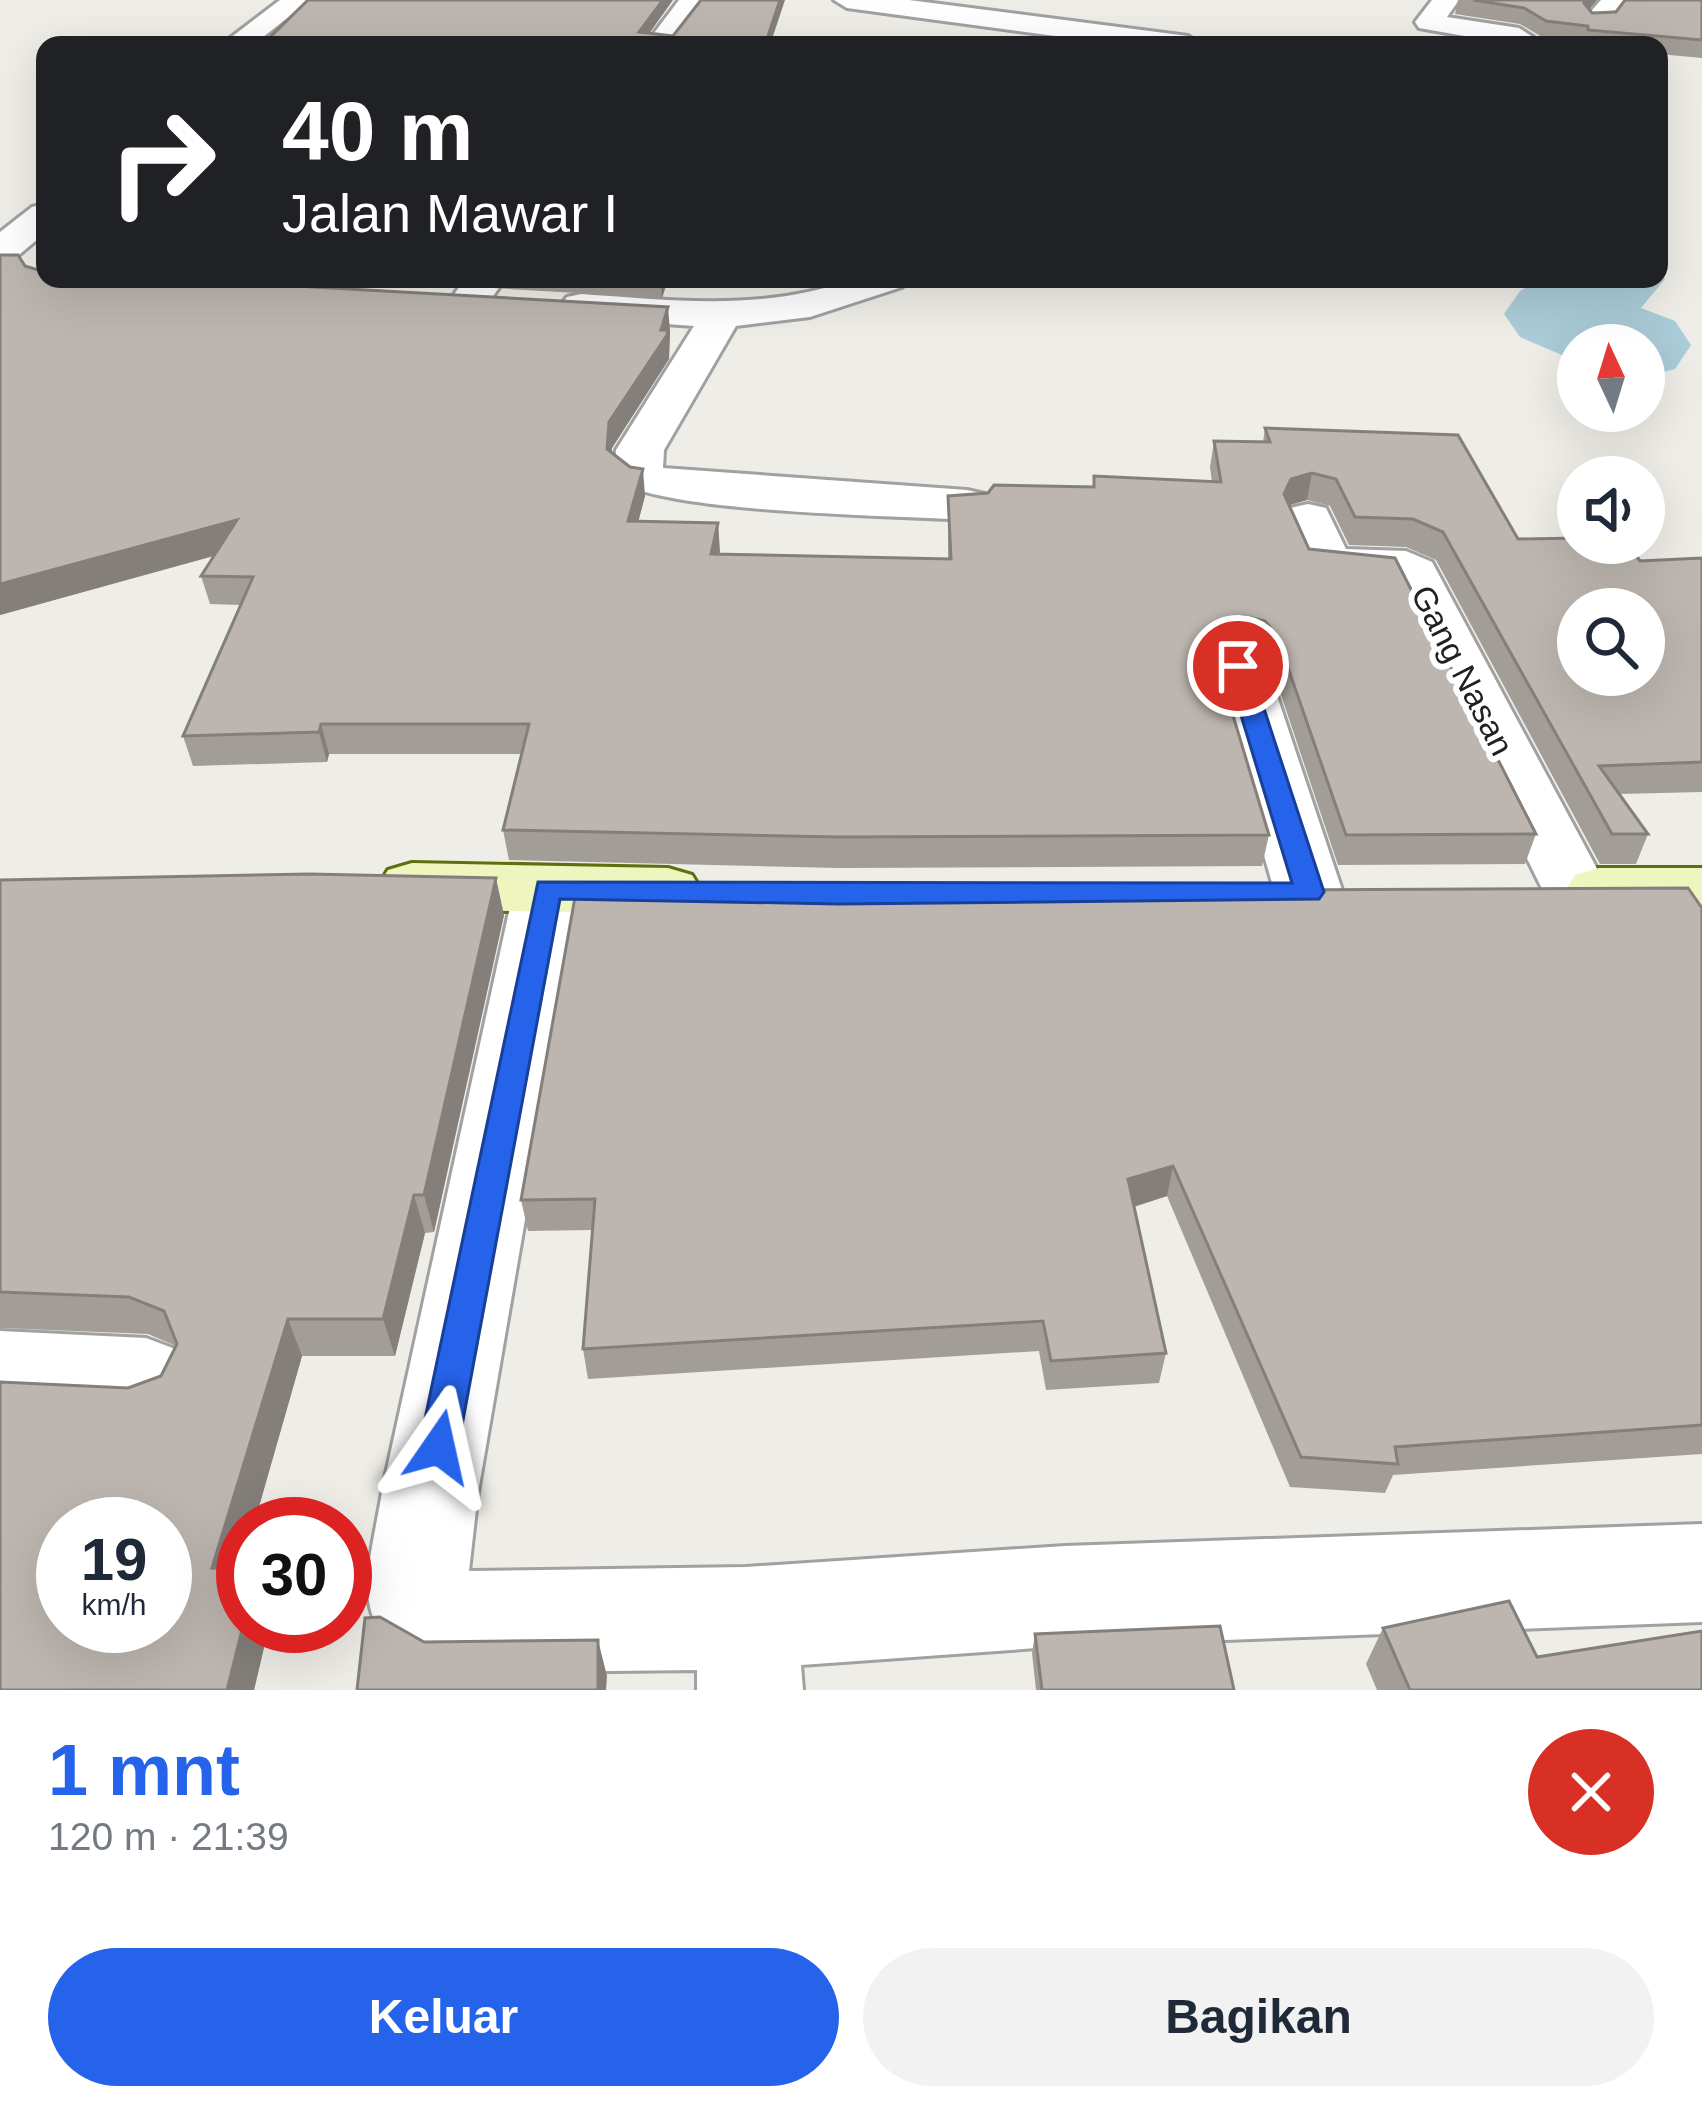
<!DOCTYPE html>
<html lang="id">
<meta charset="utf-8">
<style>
body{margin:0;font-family:Arial,sans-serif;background:#f2f2f3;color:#1f2937;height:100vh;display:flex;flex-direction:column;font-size:45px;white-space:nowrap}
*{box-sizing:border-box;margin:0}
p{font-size:39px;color:#747a83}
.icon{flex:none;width:66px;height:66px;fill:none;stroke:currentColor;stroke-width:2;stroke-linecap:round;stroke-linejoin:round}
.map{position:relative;height:1690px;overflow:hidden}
.details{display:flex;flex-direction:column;background:#fff;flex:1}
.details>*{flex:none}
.hud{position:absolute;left:36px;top:36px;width:1632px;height:252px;border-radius:24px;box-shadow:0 12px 48px #0002;background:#202124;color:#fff;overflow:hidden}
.needle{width:78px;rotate:356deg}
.tools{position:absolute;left:1557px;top:324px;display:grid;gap:24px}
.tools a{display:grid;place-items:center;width:108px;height:108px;border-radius:50%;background:#fff;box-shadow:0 12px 48px #0002;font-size:60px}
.speed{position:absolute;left:36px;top:1497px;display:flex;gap:24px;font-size:60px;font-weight:700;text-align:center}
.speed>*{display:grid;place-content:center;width:156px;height:156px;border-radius:50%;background:#fff;box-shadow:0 12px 48px #0002;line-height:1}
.speed small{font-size:30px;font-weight:400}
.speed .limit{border:18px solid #d22;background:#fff;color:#111}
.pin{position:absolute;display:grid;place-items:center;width:102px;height:102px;color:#fff;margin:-51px;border:6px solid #fff;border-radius:50%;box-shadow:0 3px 12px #0007}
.me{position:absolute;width:132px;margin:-66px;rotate:11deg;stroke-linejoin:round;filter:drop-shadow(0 0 9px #0008)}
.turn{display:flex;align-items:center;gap:42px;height:252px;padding:0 48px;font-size:54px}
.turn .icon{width:156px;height:156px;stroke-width:2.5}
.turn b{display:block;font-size:84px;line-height:102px}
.round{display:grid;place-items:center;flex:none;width:126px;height:126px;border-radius:63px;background:#f2f2f3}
.overview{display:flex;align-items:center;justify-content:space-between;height:204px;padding:0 48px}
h1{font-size:72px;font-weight:700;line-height:90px;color:#2563eb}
.cta{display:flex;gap:24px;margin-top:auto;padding:24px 48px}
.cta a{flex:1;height:138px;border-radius:72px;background:#2563eb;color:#fff;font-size:48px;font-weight:700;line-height:138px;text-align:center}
.cta a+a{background:#f2f2f3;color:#1f2937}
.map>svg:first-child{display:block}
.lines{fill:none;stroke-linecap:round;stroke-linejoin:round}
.river{fill:#abccd9;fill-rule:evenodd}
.street-casing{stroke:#a1a1a1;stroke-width:6}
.secondary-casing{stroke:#5e6f0e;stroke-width:6}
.street{fill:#fff;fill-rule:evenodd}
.secondary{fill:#eef5bf;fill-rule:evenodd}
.wall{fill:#a39d97}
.shaded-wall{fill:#847f7b}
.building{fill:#bdb6b0;stroke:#847f7b;stroke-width:3;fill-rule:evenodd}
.route{fill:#2563eb;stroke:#184099;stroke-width:3}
.labels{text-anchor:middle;stroke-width:12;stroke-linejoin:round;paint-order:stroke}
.street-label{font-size:33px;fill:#202020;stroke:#fff}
</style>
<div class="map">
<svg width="1702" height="1690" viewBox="0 0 1702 1690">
<rect width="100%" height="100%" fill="#efede7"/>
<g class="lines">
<path class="river" d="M1659,270L1665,279L1641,308L1675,321L1691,345L1675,369L1644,377V345H1578V362L1520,337L1504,314L1520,291L1540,279H1659Z"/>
<g class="street-casing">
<path id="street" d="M280,0H310L253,45H221Z
M679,0H706L674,45H645Z
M834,0H909L1188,36L1202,45H1123L847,8Z
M1432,0H1459L1447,17L1519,28L1533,37L1529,43L1516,45L1419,28L1415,22Z
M1601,0H1629L1608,25H1588L1584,19Z
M45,204V233L14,259L0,263V232L32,207Z
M465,279H505L484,309H456L450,300Z
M852,279H908L902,287L810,317L736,326L664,450L663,468L967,490L985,494L992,505L985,516L967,520C910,516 639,513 614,476L616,450L694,326L581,318L567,315L560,306L567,297L581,294C671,300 765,312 852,279Z
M1308,504L1326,508L1346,549L1406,551L1432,562L1609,891L1599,907L1575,914L1551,907L1391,582L1307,575L1283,519L1290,508Z
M1238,649L1258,654L1267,666L1343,893L1333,909L1309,916L1285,909L1275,893L1209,666L1218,654Z
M548,866L572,873L582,889L478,1492L469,1571L746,1567L1065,1546L1702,1524V1622L1065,1646L801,1665L803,1690H697V1670L438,1673C342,1633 368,1577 382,1492L514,889L524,873Z
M0,1331L146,1338L178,1350L191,1379L178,1408L146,1420L0,1413Z"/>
</g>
<g class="secondary-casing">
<path id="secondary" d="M412,863L668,868L692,875L702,891L692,907L668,914L412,909L388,902L378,886L388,870Z
M1599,868H1702V914H1599L1575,907L1565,891L1575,875Z"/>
</g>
<use href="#street" class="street"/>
<use href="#secondary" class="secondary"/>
</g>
<path class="wall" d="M1458,0H1597L1589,9L1592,13L1702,0V58L1659,54V45H1583L1584,43L1542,37L1520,24L1455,14Z
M0,255L25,266L45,272L670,331L669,359L612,448V453L645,496L638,522L718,523L719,554L948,559V496L1093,487L1212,482L1210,467L1214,441L1263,442L1265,428L1518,539L1640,561L1702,558V792L1620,794L1648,834L1636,864H1600L1436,560L1406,547L1349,545L1330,506L1307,500L1289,505L1309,549L1536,834L1525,864L1338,865L1271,665L1259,650L1239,645L1217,650L1214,654L1269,835L1262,866L839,868L509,860L503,830L522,754H329L327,762L193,766L183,736L241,605L210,604L201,576L214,556L0,615Z
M339,279H668L662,298Z
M0,880L504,915L434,1232L425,1233L395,1356H302L254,1524H243L241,1568L243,1626H269L254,1690L128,1388L161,1376L176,1346L148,1334L0,1328Z
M1702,908V1454L1393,1475L1385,1493L1290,1487L1167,1196L1134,1207L1166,1353L1159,1383L1046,1390L1039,1351L588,1379L583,1349L592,1230L528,1231L521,1200Z
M1383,1628L1537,1657L1702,1690H1377L1366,1664Z
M1035,1634L1234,1690H1036L1032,1653Z"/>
<path class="shaded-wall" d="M663,0H673L641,45L639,32Z
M780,0H785L770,45H765Z
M1586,0H1597L1580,19L1584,3Z
M661,279H668L662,298Z
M668,307L670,331L669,359L612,448L610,476L607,449L609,422L661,330Z
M643,469L645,496L631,549L628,521Z
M1312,473L1307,500L1286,506L1284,494L1291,479Z
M237,520L245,547L0,615V584Z
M718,523L720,551L713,582L711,554Z
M1244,616L1239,645L1217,650L1205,667L1210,639L1222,621Z
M321,724L329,754L327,762L319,732Z
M496,878L504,915L434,1232L424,1195Z
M1173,1166L1167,1196L1123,1210L1128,1179Z
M414,1195L425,1233L395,1356L383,1319Z
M288,1319L302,1356L254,1524H243V1562L231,1603L212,1568Z
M243,1626H269L254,1690H227Z
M598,1640L607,1676L606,1690H598Z"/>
<path class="building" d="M308,0H663L639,32L673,36L701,0H780L765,45H262Z
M1473,0H1586L1584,3L1592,13L1616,12L1625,0H1702V40L1588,30V26L1546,21L1524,8Z
M0,255H18L25,266L45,272V279H170L668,307L661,330H668L667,335L609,422L607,449L630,467L643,469L628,521L718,523L711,554L951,559L948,496L988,493L994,485L1094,487V476L1221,482L1214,441L1270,442L1265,428L1458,435L1518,539L1578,538V543H1627L1640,561L1702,558V762L1599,766L1648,834H1612L1443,532L1413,519L1355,517L1336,479L1312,473L1291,479L1284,494L1309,549L1395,558L1536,834L1346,835L1277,636L1265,621L1244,616L1222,621L1210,639L1269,835L839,837L503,830L529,724H321L319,732L183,736L253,577L201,576L237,520L0,584ZM1578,609H1644V675H1578Z
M310,874L496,878L424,1195H414L383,1319H288L212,1568H243V1626L227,1690H0V1382L128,1388L161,1376L177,1344L164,1311L129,1297L0,1292V880ZM63,1524H165V1626H63Z
M577,886L839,892L1688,888L1702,908V1425L1395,1447L1398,1464L1301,1457L1173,1166L1128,1179L1166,1353L1051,1361L1043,1321L583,1349L595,1199L521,1200Z
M1509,1601L1537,1657L1702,1631V1690H1410L1383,1628Z
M380,1617L424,1642L598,1640V1690H357L365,1618Z
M1220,1626L1234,1690H1042L1035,1634Z"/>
<path class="route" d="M1238,659L1250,666L1324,892L1319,899L839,904L560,899L458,1447L452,1460L439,1465L425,1460L419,1447L538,882L1292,883L1226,666Z"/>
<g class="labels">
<g class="street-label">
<text transform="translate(1463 670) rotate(63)" y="12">Gang Nasan</text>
</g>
</g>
</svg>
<div class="tools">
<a><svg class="needle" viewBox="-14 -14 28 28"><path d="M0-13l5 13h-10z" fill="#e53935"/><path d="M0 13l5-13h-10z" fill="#747a83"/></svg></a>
<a><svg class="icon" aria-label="sound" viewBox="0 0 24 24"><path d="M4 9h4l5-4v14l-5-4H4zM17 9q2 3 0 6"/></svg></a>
<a><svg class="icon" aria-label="search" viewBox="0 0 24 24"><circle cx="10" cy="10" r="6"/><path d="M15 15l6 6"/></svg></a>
</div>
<div class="speed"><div>19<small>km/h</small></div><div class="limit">30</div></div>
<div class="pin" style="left:1238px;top:666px;background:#d93025"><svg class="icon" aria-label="arrive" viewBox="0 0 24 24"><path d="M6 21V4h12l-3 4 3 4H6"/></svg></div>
<svg class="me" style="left:439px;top:1447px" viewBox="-20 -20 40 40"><path d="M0-17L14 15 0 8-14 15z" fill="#2563eb" stroke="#fff" stroke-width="4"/></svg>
<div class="hud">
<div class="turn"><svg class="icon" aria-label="right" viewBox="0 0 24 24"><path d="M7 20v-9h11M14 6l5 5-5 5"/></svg><div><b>40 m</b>Jalan Mawar I</div></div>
</div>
</div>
<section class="details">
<div class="overview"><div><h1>1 mnt</h1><p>120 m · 21:39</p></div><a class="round" style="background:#d93025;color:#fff"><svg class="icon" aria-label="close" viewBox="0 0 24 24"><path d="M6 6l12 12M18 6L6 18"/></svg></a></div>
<div class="cta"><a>Keluar</a><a>Bagikan</a></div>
</section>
